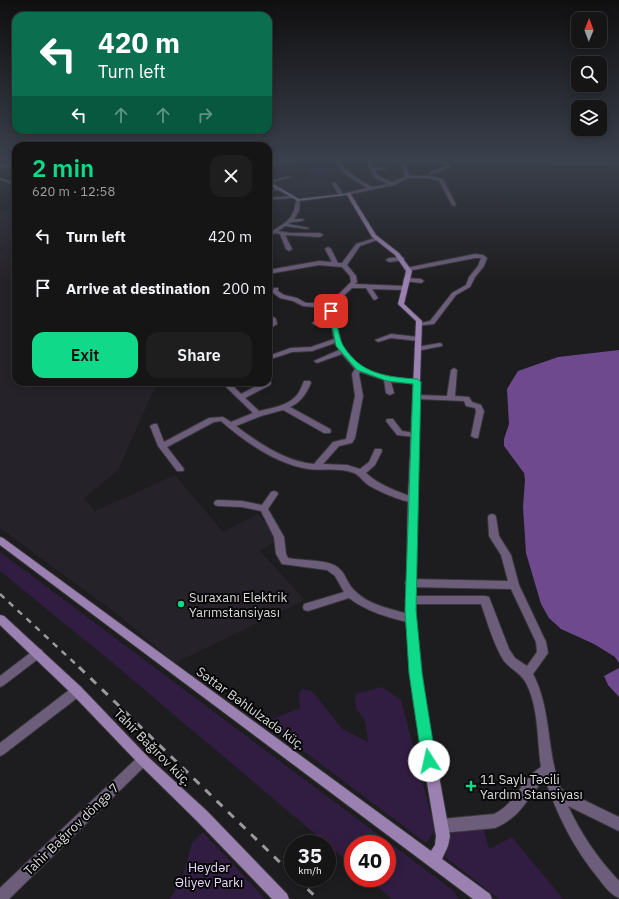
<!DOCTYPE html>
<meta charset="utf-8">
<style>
body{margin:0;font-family:"IBM Plex Sans",sans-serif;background:#1f1e1f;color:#f1f3f6;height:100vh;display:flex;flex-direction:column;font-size:15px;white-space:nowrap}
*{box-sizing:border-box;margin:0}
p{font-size:13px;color:#9e9fa1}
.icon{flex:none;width:22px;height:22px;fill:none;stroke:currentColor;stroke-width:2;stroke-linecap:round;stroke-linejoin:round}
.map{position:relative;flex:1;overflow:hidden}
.sheet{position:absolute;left:12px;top:142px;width:260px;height:244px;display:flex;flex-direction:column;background:#161516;border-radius:12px;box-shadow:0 2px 10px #0003,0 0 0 1px #353435}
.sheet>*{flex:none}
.banner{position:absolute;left:12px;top:12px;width:260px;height:122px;border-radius:12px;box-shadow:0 2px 10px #0003,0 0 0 1px #353435;background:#0b6e4f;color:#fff;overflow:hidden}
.needle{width:26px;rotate:1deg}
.fabs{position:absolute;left:571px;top:12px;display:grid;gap:8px}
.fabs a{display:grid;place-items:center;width:36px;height:36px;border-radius:8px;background:#161516;box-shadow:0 2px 10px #0003,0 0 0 1px #353435;font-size:20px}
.speed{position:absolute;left:284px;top:835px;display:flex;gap:8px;font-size:20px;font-weight:700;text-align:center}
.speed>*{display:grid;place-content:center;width:52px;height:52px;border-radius:50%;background:#161516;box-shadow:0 2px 10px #0003,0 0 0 1px #353435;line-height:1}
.speed small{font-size:10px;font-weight:400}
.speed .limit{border:6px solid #d22;background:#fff;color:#111}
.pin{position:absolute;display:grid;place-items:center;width:34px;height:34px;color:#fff;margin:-17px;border-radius:8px;box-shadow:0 2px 6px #0006}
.me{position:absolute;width:44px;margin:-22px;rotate:350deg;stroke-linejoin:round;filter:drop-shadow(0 0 3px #0008)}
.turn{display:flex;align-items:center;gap:14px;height:84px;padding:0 20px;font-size:18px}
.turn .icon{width:52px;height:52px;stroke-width:2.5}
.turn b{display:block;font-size:28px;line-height:34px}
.lanes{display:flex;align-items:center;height:38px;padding:0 20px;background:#0003;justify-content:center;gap:20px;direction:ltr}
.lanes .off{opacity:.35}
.round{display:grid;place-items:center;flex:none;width:42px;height:42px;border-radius:12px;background:#1f1e1f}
.summary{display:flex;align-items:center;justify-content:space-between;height:68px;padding:0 20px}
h1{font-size:24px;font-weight:600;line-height:30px;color:#10d98a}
.cta{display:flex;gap:8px;margin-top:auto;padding:8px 20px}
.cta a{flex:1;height:46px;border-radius:12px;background:#10d98a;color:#111;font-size:16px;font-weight:600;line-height:46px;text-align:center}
.cta a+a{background:#1f1e1f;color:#f1f3f6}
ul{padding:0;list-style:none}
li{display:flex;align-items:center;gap:12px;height:52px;padding:0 20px}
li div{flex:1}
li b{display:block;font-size:15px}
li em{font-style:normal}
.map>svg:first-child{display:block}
.built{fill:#26222a}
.green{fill:#321d42}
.water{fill:#6e498d}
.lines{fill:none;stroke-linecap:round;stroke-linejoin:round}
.street-casing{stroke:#383739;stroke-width:2}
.secondary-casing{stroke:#383739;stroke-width:2}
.street{fill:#6c5d7b;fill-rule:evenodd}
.secondary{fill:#9a81b1;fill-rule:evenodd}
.rail-far1{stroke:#9a999b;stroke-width:2.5;stroke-dasharray:6 6;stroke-linecap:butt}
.rail{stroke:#9a999b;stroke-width:3;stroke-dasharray:8 8;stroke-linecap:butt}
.route{fill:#10d98a;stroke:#0a8d5a}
.poi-dot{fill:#10d98a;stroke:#070708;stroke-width:1.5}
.labels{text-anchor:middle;stroke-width:4;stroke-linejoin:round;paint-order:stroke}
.near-poi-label{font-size:13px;fill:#dbdadc;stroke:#070708;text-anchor:start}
.near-street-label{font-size:13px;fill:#dbdadc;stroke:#070708}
.near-park-label{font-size:13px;fill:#e9d5fc;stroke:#070708}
</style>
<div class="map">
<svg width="619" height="899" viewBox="0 0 619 899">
<rect width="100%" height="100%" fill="#1d1c1e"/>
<path class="built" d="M16,165V177H0V167Z
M323,177L339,193L300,199L277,184Z
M16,207V382H162L155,387L118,470L84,498L95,511L175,475L223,532L258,514L274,532V542L260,551L305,600L175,663L117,614L0,528V250L3,249L0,248V212Z"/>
<path class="green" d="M334,164L344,172L312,176L303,168Z
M0,552L454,891L458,899H392L367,878H387V844H353V866L108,659L0,571Z
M382,687L401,700L435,830L426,843L265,722L300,708L299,692L303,689L312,691L342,729L368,742L365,720L356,709L355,694Z
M483,827L489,849L512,837L563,899H499L445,857L450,843L449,829Z
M203,832L265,899H170L182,879L192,843Z"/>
<path class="water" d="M619,350V663L615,657L594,644L561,629L549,618L541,604L526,553L523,507L525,480L524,473L504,446V439L509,424L507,389L518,371L558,357Z
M619,668V697L608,685L604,676Z"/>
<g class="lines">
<g class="street-casing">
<path id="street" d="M305,158H318L268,165V163Z
M333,158H337C346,172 358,179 372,187L388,184L375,178C372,171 368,168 367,161L369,160L362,158L400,161L399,158H403L404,161L619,162V164L449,163V168L431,174H430V172L446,166L445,163H405L409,176H429L443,179L456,205L454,206L452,205L439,181L429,178H408L394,185L346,195V193L367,188L345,174L338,166ZM374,160L401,163L405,177L392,182L378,176L375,170H384L386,169L384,168H372L371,162Z
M16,164V166L0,167V165Z
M288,176L291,177L268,184V182Z
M0,178L16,183V185L0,180Z
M332,183H336L343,194V195H339L332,184Z
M278,188L280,189V190L268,191V189Z
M290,196H292V198L268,200V198Z
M298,199L300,200L299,211L294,219H302L304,220C300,223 294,220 288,224L309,228L307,229L285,226L278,231L291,233H320L323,235L320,237L285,235L292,249L289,251L286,249L280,234L275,233L268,238V234C284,223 294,221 296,200Z
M375,238L380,239L360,246L347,265L356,276L357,282L355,284L404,286L407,288L404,290L372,289L378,298L375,300L373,299L366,288H352L335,304L334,311L342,346L361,368L388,377L417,380L421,382L417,384L391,382L394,393L390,395L386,393L384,380L360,372L359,374L363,396L355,438L352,443L339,446L323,464L347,465L360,469L369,462L375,449H381L382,451L375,465L366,473C380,486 397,491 415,498L416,500L415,502C407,504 375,490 367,484C363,481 359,475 354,473C340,467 323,471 308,469C276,464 245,442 221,421L214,422L167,447L184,469L183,471H177L158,446L150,426L154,424H157L164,442L209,418L223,417L231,422L253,413L221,382H229L241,394L264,382L270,381L271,383L270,385L245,398L259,411C272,408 288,406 297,395C300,391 302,386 304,381H310L311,383C306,394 301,402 290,407L330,429L331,431L330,433H324L283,410L261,416L236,426C257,442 286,462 314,464L333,442L346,439L355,396L352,374L355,369L342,354L317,363L314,361L339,350L335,343L312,351L292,352L268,360V356L291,348L311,347L334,339L331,324L315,325L312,323L315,321L330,320L328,312L314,307L303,306L293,301L280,298L272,292L274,288H278V291L284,295L297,298L306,303H315L328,308L330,303L351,282L350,276L342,267L319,265L268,274V270L319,261L332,262L325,249L328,247L331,249L338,263H342L356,244Z
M475,254L483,255L487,258L484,266L475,277L470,287L456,295L434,324L416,326V324L430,321L452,293L466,285L469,277L478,266L481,258H475L408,271L405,269L406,268Z
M402,257L404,258V260L389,262L386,260L389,258Z
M406,278L421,279L424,281L421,283L404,281L403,280Z
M268,313L276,319L277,324L268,330V325L271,323V321L268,318Z
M391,334L418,337L421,339L418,341L391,338L378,342L375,340Z
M440,343L442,344V346L417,351L414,349L417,347Z
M454,368L457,370L455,396L469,397L472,402L481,405L484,411L478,438H475L471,436L476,411L475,408L466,406L464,401L417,399L413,397L417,395L447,396L451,370Z
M387,419H393L402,431L415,433L419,435L415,437L397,435L386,421Z
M274,491L277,492L278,494L268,509L284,537L286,554L288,558C303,561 320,559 334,565C346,571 346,583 355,591C371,607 394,609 415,616L416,619L415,622L411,623C390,618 367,612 349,598L308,611L304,610L303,607L304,604L344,592L335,576L327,570L282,564L276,554L274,537L261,511L242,507L218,506L215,505L214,503L215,501L218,500L242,501L262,505L271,492Z
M492,514L495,515L496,517L499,536L511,555L519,585L546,642L548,653L533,674C552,710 546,752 561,789L619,817V831L568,806C581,834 598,859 619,881V898C611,895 604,886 599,879C574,849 557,815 545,779C525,799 524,815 495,828L442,833L437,831L435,826L437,821L442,819L494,814C516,804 521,779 541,767C537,740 539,710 527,685C521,672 512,671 504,661C493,644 488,623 481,604H410L406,603L405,600L406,597L410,596H485L489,597L509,649L515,658L527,666L537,652L536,642L511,589L410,587L407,586L405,583L407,580L410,579L508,581L501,555L489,536L488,517L489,515Z
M38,648L42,650L43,653L42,656L4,685L0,687V676L34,650Z
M77,686L81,687L83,691L81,695L4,754L0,756V743L73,687Z
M143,754L147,756L149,760L147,764L9,899H0V888L139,756Z"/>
</g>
<g class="secondary-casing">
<path id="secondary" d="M268,181L299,199L350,193L376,235L399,253L412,271L404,304L422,321L416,500V619L425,700L450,836L448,846L442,859L490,894L492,899H473L0,545V537L3,538L431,851L435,845L436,836L413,700L406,619L408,500L416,321L398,304L406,271L395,255L372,237L347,195L298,201L268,184Z
M0,615L4,616L81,687L147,756L207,811L287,894L289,899H272L197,821L139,764L73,695L0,625Z"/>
</g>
<use href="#street" class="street"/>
<use href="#secondary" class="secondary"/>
<path class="rail-far1" d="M0,594L80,668"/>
<path class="rail" d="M79,667L293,875
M296,878L318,899"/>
</g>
<linearGradient id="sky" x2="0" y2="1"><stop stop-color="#100f10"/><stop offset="0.56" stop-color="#3a404c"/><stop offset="1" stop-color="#3a404c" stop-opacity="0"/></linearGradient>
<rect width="619" height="284" fill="url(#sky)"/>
<path class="route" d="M329,309L334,311C337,321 338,338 344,347C361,374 387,377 417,379L421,382L416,610L422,673L436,761L434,766L429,768L424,766L422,761L409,673L405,610L413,384L387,381L357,370L336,346Z"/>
<g class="poi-dot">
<circle cx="181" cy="604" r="4"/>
<path d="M469 780h4v4h4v4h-4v4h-4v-4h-4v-4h4z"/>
</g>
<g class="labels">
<g class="near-poi-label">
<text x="189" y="602">Suraxanı Elektrik<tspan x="189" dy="15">Yarımstansiyası</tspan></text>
<text x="480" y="784">11 Saylı Təcili<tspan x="480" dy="15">Yardım Stansiyası</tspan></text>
</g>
<g class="near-street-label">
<text transform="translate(251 708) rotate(36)" y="5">Səttar Bəhlulzadə küç.</text>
<text transform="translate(153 747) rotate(45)" y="5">Tahir Bağırov küç.</text>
<text transform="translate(71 829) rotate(-44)" y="5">Tahir Bağırov döngə 7</text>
</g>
<g class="near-park-label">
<text x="209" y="872">Heydər<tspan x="209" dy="15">Əliyev Parkı</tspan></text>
</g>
</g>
</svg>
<div class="fabs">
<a><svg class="needle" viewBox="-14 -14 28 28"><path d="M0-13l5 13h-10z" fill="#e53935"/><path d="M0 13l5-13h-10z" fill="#9e9fa1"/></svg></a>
<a><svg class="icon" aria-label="search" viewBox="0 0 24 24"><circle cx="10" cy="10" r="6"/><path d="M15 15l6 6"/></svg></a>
<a><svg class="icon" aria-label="layers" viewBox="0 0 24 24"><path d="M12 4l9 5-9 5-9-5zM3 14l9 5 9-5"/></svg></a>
</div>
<div class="speed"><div>35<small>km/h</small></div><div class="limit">40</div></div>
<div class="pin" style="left:331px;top:311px;background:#d93025"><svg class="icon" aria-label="arrive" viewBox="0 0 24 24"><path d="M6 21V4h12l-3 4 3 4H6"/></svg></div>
<svg class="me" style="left:429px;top:761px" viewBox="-20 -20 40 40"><circle r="19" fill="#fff"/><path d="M0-13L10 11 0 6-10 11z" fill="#10d98a"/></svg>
<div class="banner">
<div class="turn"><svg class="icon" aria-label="left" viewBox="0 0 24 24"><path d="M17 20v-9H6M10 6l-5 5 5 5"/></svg><div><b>420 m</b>Turn left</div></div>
<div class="lanes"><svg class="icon" aria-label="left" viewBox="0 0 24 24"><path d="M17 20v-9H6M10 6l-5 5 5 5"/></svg><svg class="icon off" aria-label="ahead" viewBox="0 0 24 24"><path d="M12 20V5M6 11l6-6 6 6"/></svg><svg class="icon off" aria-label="ahead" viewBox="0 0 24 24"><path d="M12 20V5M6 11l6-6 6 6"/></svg><svg class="icon off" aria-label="right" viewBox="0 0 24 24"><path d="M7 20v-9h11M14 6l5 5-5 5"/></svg></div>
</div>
<section class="sheet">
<div class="summary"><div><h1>2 min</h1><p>620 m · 12:58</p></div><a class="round"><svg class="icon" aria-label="close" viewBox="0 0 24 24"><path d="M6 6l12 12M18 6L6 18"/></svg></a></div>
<ul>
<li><svg class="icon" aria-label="left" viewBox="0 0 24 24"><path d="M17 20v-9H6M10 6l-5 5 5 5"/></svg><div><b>Turn left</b></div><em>420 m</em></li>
<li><svg class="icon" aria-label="arrive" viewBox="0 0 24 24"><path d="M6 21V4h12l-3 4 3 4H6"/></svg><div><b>Arrive at destination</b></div><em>200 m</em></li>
</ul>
<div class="cta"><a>Exit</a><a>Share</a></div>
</section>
</div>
